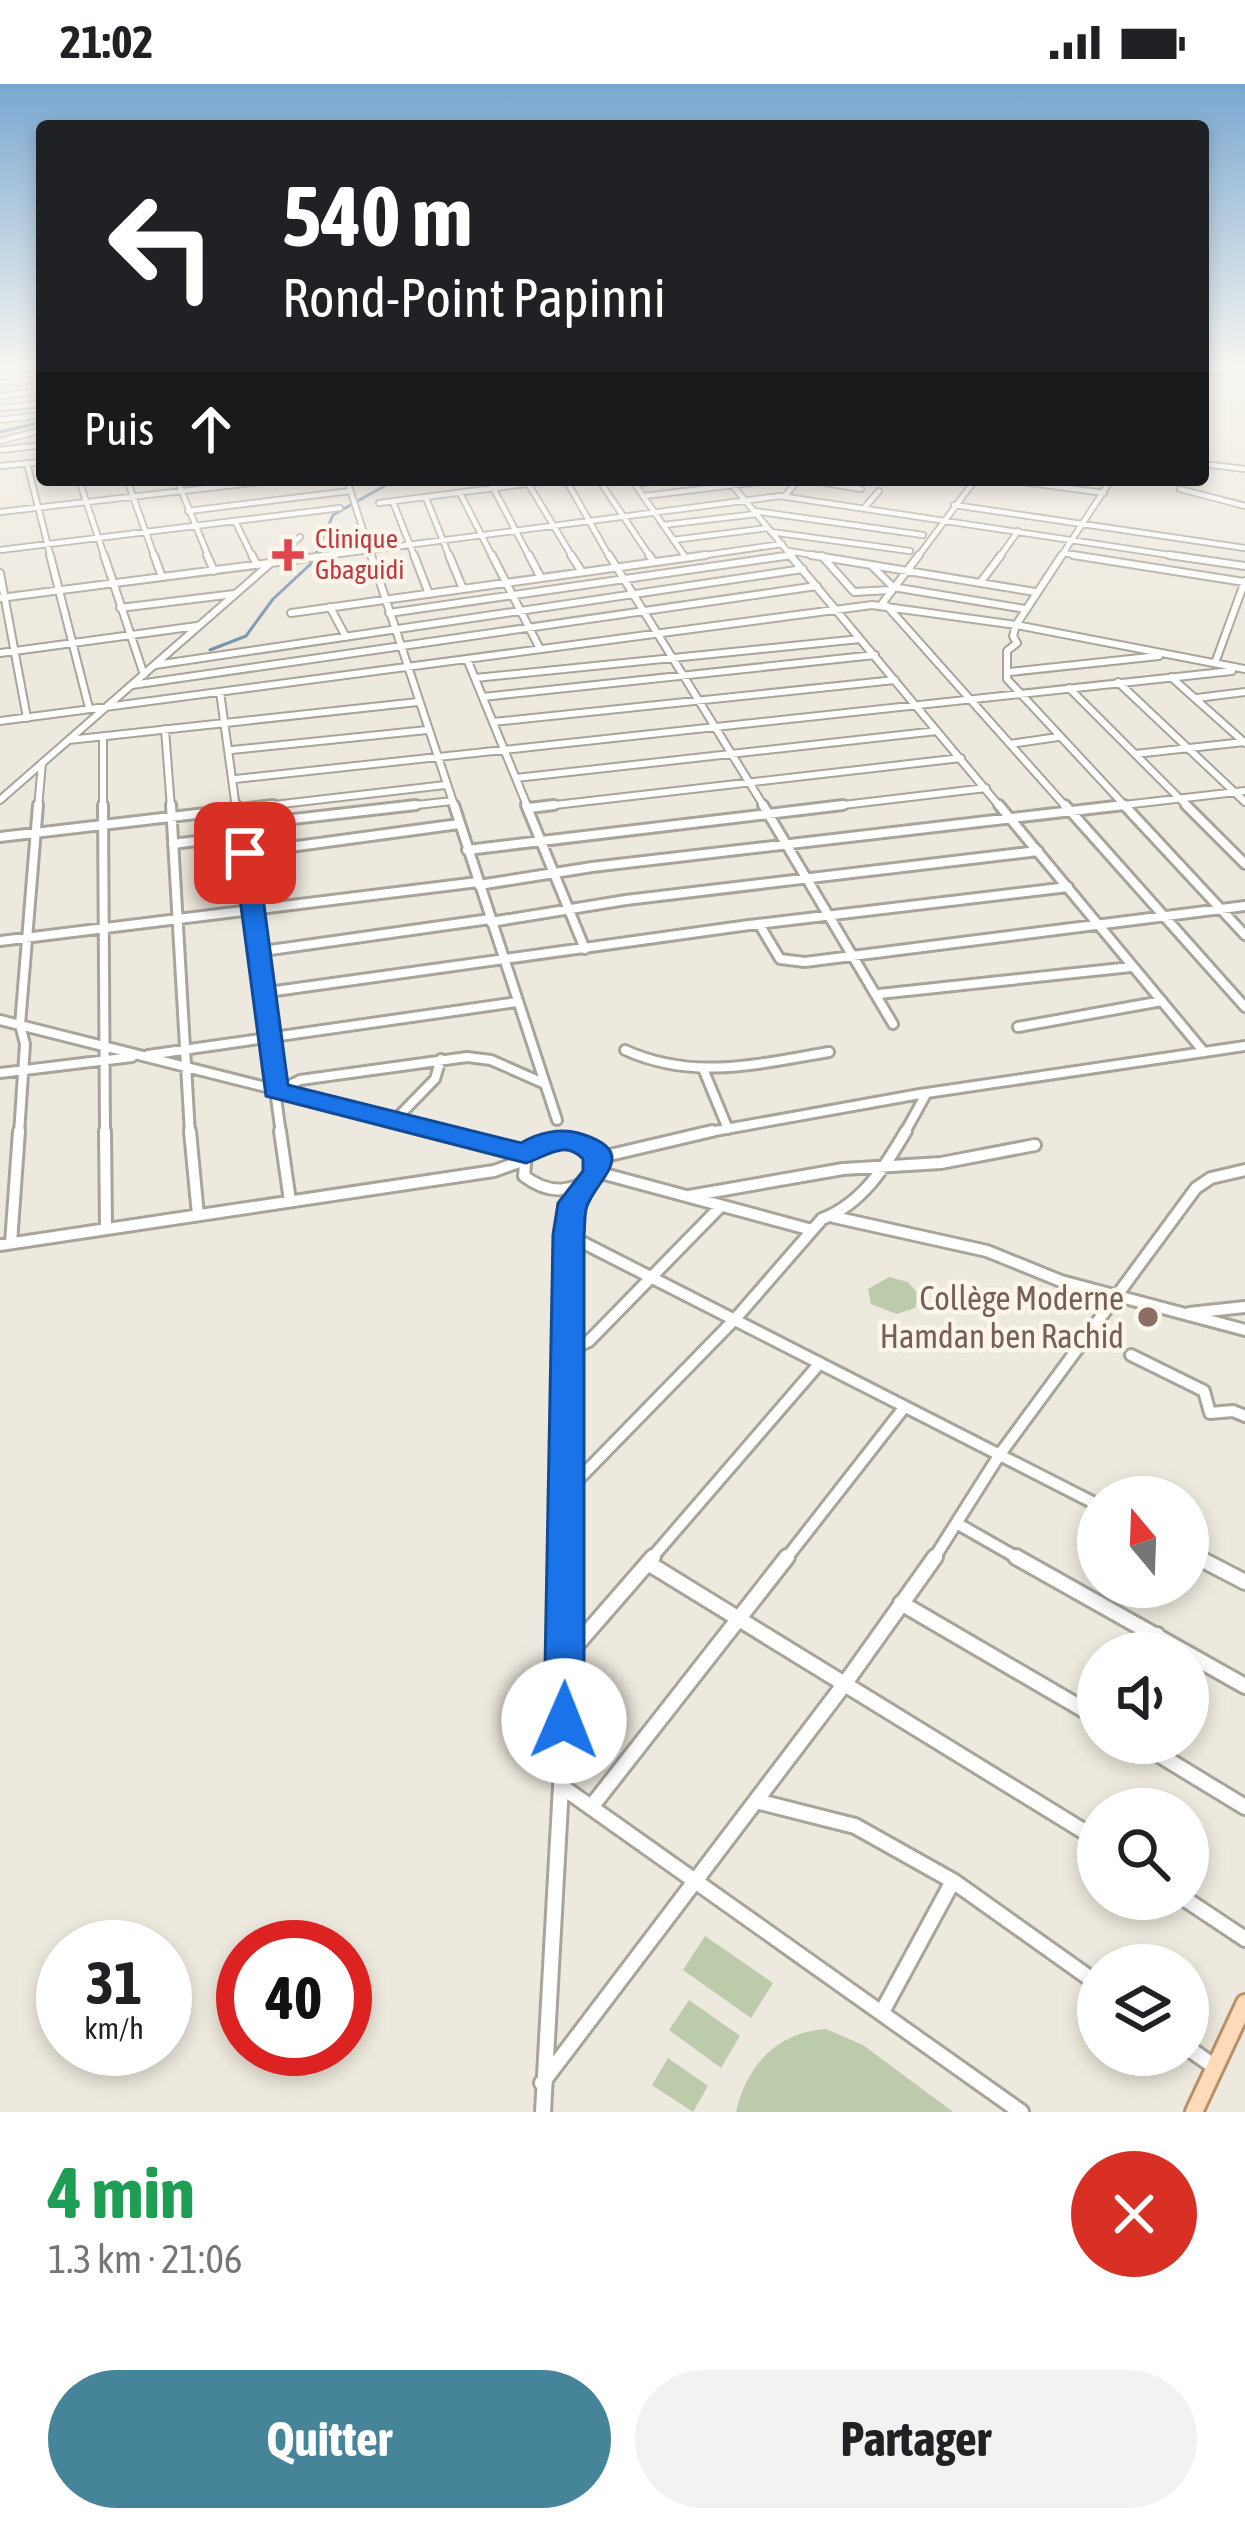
<!DOCTYPE html>
<html lang="fr">
<meta charset="utf-8">
<style>
body{margin:0;font-family:"Asap Condensed",sans-serif;background:#f2f2f2;color:#202124;height:100vh;display:flex;flex-direction:column;font-size:45px;white-space:nowrap}
*{box-sizing:border-box;margin:0}
p{font-size:39px;color:#757577}
.icon{flex:none;width:66px;height:66px;fill:none;stroke:currentColor;stroke-width:2;stroke-linecap:round;stroke-linejoin:round}
.map{position:relative;height:2028px;overflow:hidden}
.details{display:flex;flex-direction:column;background:#fff;flex:1}
.details>*{flex:none}
.top-card{position:absolute;left:36px;top:36px;width:1173px;height:366px;border-radius:12px;box-shadow:0 6px 18px #0003;background:#202124;color:#fff;overflow:hidden}
.needle{width:78px;rotate:341deg}
.tools{position:absolute;left:1077px;top:1392px;display:grid;gap:24px}
.tools a{display:grid;place-items:center;width:132px;height:132px;border-radius:50%;background:#fff;box-shadow:0 6px 18px #0003;font-size:60px}
.speed{position:absolute;left:36px;top:1836px;display:flex;gap:24px;font-size:60px;font-weight:700;text-align:center}
.speed>*{display:grid;place-content:center;width:156px;height:156px;border-radius:50%;background:#fff;box-shadow:0 6px 18px #0003;line-height:1}
.speed small{font-size:30px;font-weight:400}
.speed .limit{border:18px solid #d22;background:#fff;color:#111}
.pin{position:absolute;display:grid;place-items:center;width:102px;height:102px;color:#fff;margin:-51px;border-radius:24px;box-shadow:0 6px 18px #0006}
.me{position:absolute;width:132px;margin:-66px;rotate:1deg;stroke-linejoin:round;filter:drop-shadow(0 0 9px #0008)}
.turn{display:flex;align-items:center;gap:42px;height:252px;padding:0 48px;font-size:54px}
.turn .icon{width:156px;height:156px;stroke-width:2.5}
.turn b{display:block;font-size:84px;line-height:102px}
.then{display:flex;align-items:center;height:114px;padding:0 48px;background:#0003;gap:24px;font-size:45px}
.round{display:grid;place-items:center;flex:none;width:126px;height:126px;border-radius:63px;background:#f2f2f2}
.headline{display:flex;align-items:center;justify-content:space-between;height:204px;padding:0 48px}
h1{font-size:72px;font-weight:700;line-height:90px;color:#1e9e55}
.action{display:flex;gap:24px;margin-top:auto;padding:24px 48px}
.action a{flex:1;height:138px;border-radius:72px;background:#458499;color:#fff;font-size:48px;font-weight:700;line-height:138px;text-align:center}
.action a+a{background:#f2f2f2;color:#202124}
.status{display:flex;justify-content:space-between;align-items:center;height:84px;padding:0 60px;background:#fff;direction:ltr}
.status svg{height:33px;fill:currentColor}
.map>svg:first-child{display:block}
.green{fill:#bccba9}
.lines{fill:none;stroke-linecap:round;stroke-linejoin:round}
.stream{stroke:#7494ad;stroke-width:3}
.minor-far4-casing{stroke:#a9a49a;stroke-width:8}
.minor-far3-casing{stroke:#a9a49a;stroke-width:10}
.minor-far2-casing{stroke:#a9a49a;stroke-width:14}
.minor-far1-casing{stroke:#a9a49a;stroke-width:16}
.minor-casing{stroke:#a9a49a;stroke-width:20}
.major-casing{stroke:#b89169;stroke-width:22}
.minor-far4{stroke:#fff;stroke-width:4.5}
.minor-far3{stroke:#fff;stroke-width:6}
.minor-far2{stroke:#fff;stroke-width:8}
.minor-far1{stroke:#fff;stroke-width:10}
.minor{stroke:#fff;stroke-width:14}
.major{stroke:#fedbb8;stroke-width:16}
.route{fill:#1a73e8;stroke:#114b97;stroke-width:3}
.health-dot{fill:#e0444e;stroke:#fcf6eb;stroke-width:4.5}
.education-dot{fill:#8d6e63;stroke:#fcf6eb;stroke-width:4.5}
.labels{text-anchor:middle;stroke-width:9;stroke-linejoin:round;paint-order:stroke}
.far-health-label{font-size:27px;fill:#be3a42;stroke:#fcf6eb;text-anchor:start}
.education-label{font-size:33px;fill:#785e54;stroke:#fcf6eb;text-anchor:end}
</style>
<div class="status"><b>21:02</b><svg viewBox="0 0 49 12"><path d="M0 12V9h3v3zM5 12V6h3v6zM10 12V3h3v9zM15 12V0h3v12zM26 1h20v11H26zM47 4h2v5h-2z"/></svg></div>
<div class="map">
<svg width="1245" height="2028" viewBox="0 0 1245 2028">
<rect width="100%" height="100%" fill="#eee9de"/>
<path class="green" d="M889,1193L908,1198L919,1211L915,1224L897,1230L871,1220L868,1205Z
M705,1852L773,1899L751,1934L683,1886Z
M689,1916L740,1952L721,1984L669,1946Z
M826,1945L863,1961L953,2028H736C747,1981 777,1948 826,1945Z
M668,1974L708,2002L693,2028L652,2001Z"/>
<g class="lines">
<path class="stream" d="M1203,290L1245,291
M0,348L42,338
M316,470L333,431L395,396
M210,566L246,552L273,515L315,476"/>
<g class="minor-far4-casing">
<path id="minor-far4" d="M0,288L42,284
M0,299L42,295
M0,312L42,307
M0,324L42,320
M0,336L42,331
M0,357L42,346
M0,366L42,361
M27,379L51,474
M1203,380L1245,385
M0,382L42,378
M79,396L105,474
M127,396L155,474
M177,396L209,474
M347,396L372,474
M489,396L530,474
M526,396L573,474
M566,396L610,474
M599,396L651,474
M632,396L686,474
M728,396L793,474
M808,396L861,405
M1009,396L1104,409
M1111,396H1166
M635,400L666,396
M1180,405L1245,422
M460,409L493,474
M644,412L776,396
M785,412L798,396
M426,414L450,474
M393,418L415,474
M379,419L557,396
M954,421L1245,464
M865,423L879,407
M188,427L350,407
M754,427L923,451
M0,428L277,396
M235,437L253,474
M663,441L756,430
M771,448L910,467
M673,456L768,444
M0,466L340,424
M789,467L829,474
M1063,469L1092,474
M276,474L300,453
M309,474L780,412L1189,474
M685,474L782,460
M774,474L792,471
M917,474L975,396
M999,474L1018,447
M1060,474L1111,396"/>
</g>
<g class="minor-far3-casing">
<path id="minor-far3" d="M50,471L89,624
M104,471L144,591
M154,471L162,493
M207,471L214,487
M252,471L257,481
M371,471L455,724
M414,471L429,510
M449,471L463,505
M492,471L540,565
M529,471L541,494
M571,471L582,488
M609,471L765,724
M649,471L654,478
M790,471L1001,724
M811,471L1035,508
M1062,471L1016,541L1013,552L1017,559L1007,567V595L1127,724
M1073,471L1244,498
M1169,471L1245,482
M822,472L854,508L890,506
M873,483L893,503L1025,525
M0,489L27,634
M980,499L1001,471
M0,514L332,471
M881,521L919,471
M887,522L1067,724
M330,523L346,553
M120,524L234,510
M291,529L706,471
M389,529L792,471
M0,569L197,542
M467,575L528,724
M1215,579L1245,497
M155,581L803,485
M1010,588L1159,572
M1171,593L1245,659
M475,594L860,555
M1118,598L1245,718
M132,601L817,502
M1069,604L1189,724
M220,608L236,724
M483,613L875,571
M1197,614L1245,608
M0,637L872,521L1016,541L1245,585
M493,638L895,596
M165,645L171,724
M103,652V724
M69,656L418,618
M1010,660L1058,653
M232,666L427,646
M1135,670L1244,658
M516,694L937,647
M235,695L1232,587
M0,716L280,471
M38,724L42,679
M247,724L445,701
M390,724L452,717
M529,724L961,674
M818,724L986,704
M1098,724L1245,707"/>
</g>
<g class="minor-far2-casing">
<path id="minor-far2" d="M103,721L105,1050
M171,721L190,1050
M236,721L281,1050
M454,721L557,1036
M526,721L585,865
M763,721L893,940
M999,721L1204,968
M1065,721L1245,923
M1124,721L1245,851
M1186,721L1245,780
M529,724L554,721
M241,741L416,721
M0,753L273,721
M173,760L243,751
M467,766L843,721
M246,769L459,740
M479,801L592,783L1124,721
M491,838L626,816L1038,767
M759,840L780,875L805,878L1245,822
M0,857L478,798
M256,868L490,835
M261,909L749,841L1068,803
M879,910L1131,883
M0,936L452,1050
M1018,943L1162,917
M625,966C693,997 758,980 829,968
M148,971L517,918
M704,987L728,1045
M0,989L132,973
M278,1007L300,996L467,973L491,976L543,999
M395,1036L435,995L441,975
M19,1050L25,960L20,941L38,721
M698,1050L920,1010L1245,962
M904,1050L925,1012"/>
</g>
<g class="minor-far1-casing">
<path id="minor-far1" d="M105,1047L106,1144
M190,1047L198,1131
M280,1047L290,1117
M441,1047L526,1069
M558,1056L580,1059L597,1074V1088C575,1110 549,1111 524,1092L526,1069Z
M597,1074L712,1047
M597,1088L812,1146
M689,1112L843,1085L941,1079L1035,1061
M834,1133L987,1167L1061,1197L1245,1246
M568,1151L1098,1421
M11,1159L19,1047
M0,1161L494,1087L522,1077
M1189,1229L1245,1223
M567,1267L589,1257L721,1122
M1131,1271L1204,1307L1210,1329L1233,1327L1245,1332
M569,1405L736,1234L822,1135C862,1120 885,1083 906,1047
M958,1440L1021,1476
M1188,1468L1202,1476
M564,1476L568,1151L573,1119L583,1101
M650,1476L820,1279
M785,1476L903,1325
M933,1476L1000,1370L1196,1104L1211,1094L1245,1086"/>
</g>
<g class="minor-casing">
<path id="minor" d="M564,1473L561,1702L1021,2028
M1016,1473L1245,1602
M1197,1473L1245,1498
M648,1479L1098,1756
M901,1519L1098,1634
M1148,1569L1157,1551
M566,1573L653,1473
M1140,1659L1245,1723
M756,1717L855,1742L953,1797L1098,1900
M592,1722L787,1473
M1185,1815L1245,1855
M882,1928L953,1797
M1188,1964L1215,1983
M542,1999L846,1598L935,1473
M543,2028L561,1702"/>
</g>
<g class="major-casing">
<path id="major" d="M1194,2028L1245,1919"/>
</g>
<use href="#minor-far4" class="minor-far4"/>
<use href="#minor-far3" class="minor-far3"/>
<use href="#minor-far2" class="minor-far2"/>
<use href="#minor-far1" class="minor-far1"/>
<use href="#minor" class="minor"/>
<use href="#major" class="major"/>
</g>
<linearGradient id="sky" x2="0" y2="1"><stop stop-color="#79a7d0"/><stop offset="0.5" stop-color="#f7f5f0"/><stop offset="1" stop-color="#f7f5f0" stop-opacity="0"/></linearGradient>
<rect width="1245" height="564" fill="url(#sky)"/>
<path class="route" d="M245,762L257,769L288,1001L521,1059C537,1049 560,1044 578,1049C642,1067 598,1093 587,1122C584,1130 585,1143 584,1151V1637L578,1650L564,1656L550,1650L544,1637L553,1151L558,1119L583,1087V1075C564,1055 546,1073 526,1079L266,1012L234,769Z"/>
<path class="health-dot" d="M282 453h12v12h12v12h-12v12h-12v-12h-12v-12h12z"/>
<circle class="education-dot" cx="1148" cy="1233" r="12"/>
<g class="labels">
<g class="far-health-label">
<text x="315" y="464">Clinique<tspan x="315" dy="31">Gbaguidi</tspan></text>
</g>
<g class="education-label">
<text x="1124" y="1226">Collège Moderne<tspan x="1124" dy="38">Hamdan ben Rachid</tspan></text>
</g>
</g>
</svg>
<div class="tools">
<a><svg class="needle" viewBox="-14 -14 28 28"><path d="M0-13l5 13h-10z" fill="#e53935"/><path d="M0 13l5-13h-10z" fill="#757577"/></svg></a>
<a><svg class="icon" aria-label="sound" viewBox="0 0 24 24"><path d="M4 9h4l5-4v14l-5-4H4zM17 9q2 3 0 6"/></svg></a>
<a><svg class="icon" aria-label="search" viewBox="0 0 24 24"><circle cx="10" cy="10" r="6"/><path d="M15 15l6 6"/></svg></a>
<a><svg class="icon" aria-label="layers" viewBox="0 0 24 24"><path d="M12 4l9 5-9 5-9-5zM3 14l9 5 9-5"/></svg></a>
</div>
<div class="speed"><div>31<small>km/h</small></div><div class="limit">40</div></div>
<div class="pin" style="left:245px;top:769px;background:#d93025"><svg class="icon" aria-label="arrive" viewBox="0 0 24 24"><path d="M6 21V4h12l-3 4 3 4H6"/></svg></div>
<svg class="me" style="left:564px;top:1637px" viewBox="-20 -20 40 40"><circle r="19" fill="#fff"/><path d="M0-13L10 11 0 6-10 11z" fill="#1a73e8"/></svg>
<div class="top-card">
<div class="turn"><svg class="icon" aria-label="left" viewBox="0 0 24 24"><path d="M17 20v-9H6M10 6l-5 5 5 5"/></svg><div><b>540 m</b>Rond-Point Papinni</div></div>
<div class="then">Puis<svg class="icon" aria-label="ahead" viewBox="0 0 24 24"><path d="M12 20V5M6 11l6-6 6 6"/></svg></div>
</div>
</div>
<section class="details">
<div class="headline"><div><h1>4 min</h1><p>1.3 km · 21:06</p></div><a class="round" style="background:#d93025;color:#fff"><svg class="icon" aria-label="close" viewBox="0 0 24 24"><path d="M6 6l12 12M18 6L6 18"/></svg></a></div>
<div class="action"><a>Quitter</a><a>Partager</a></div>
</section>
